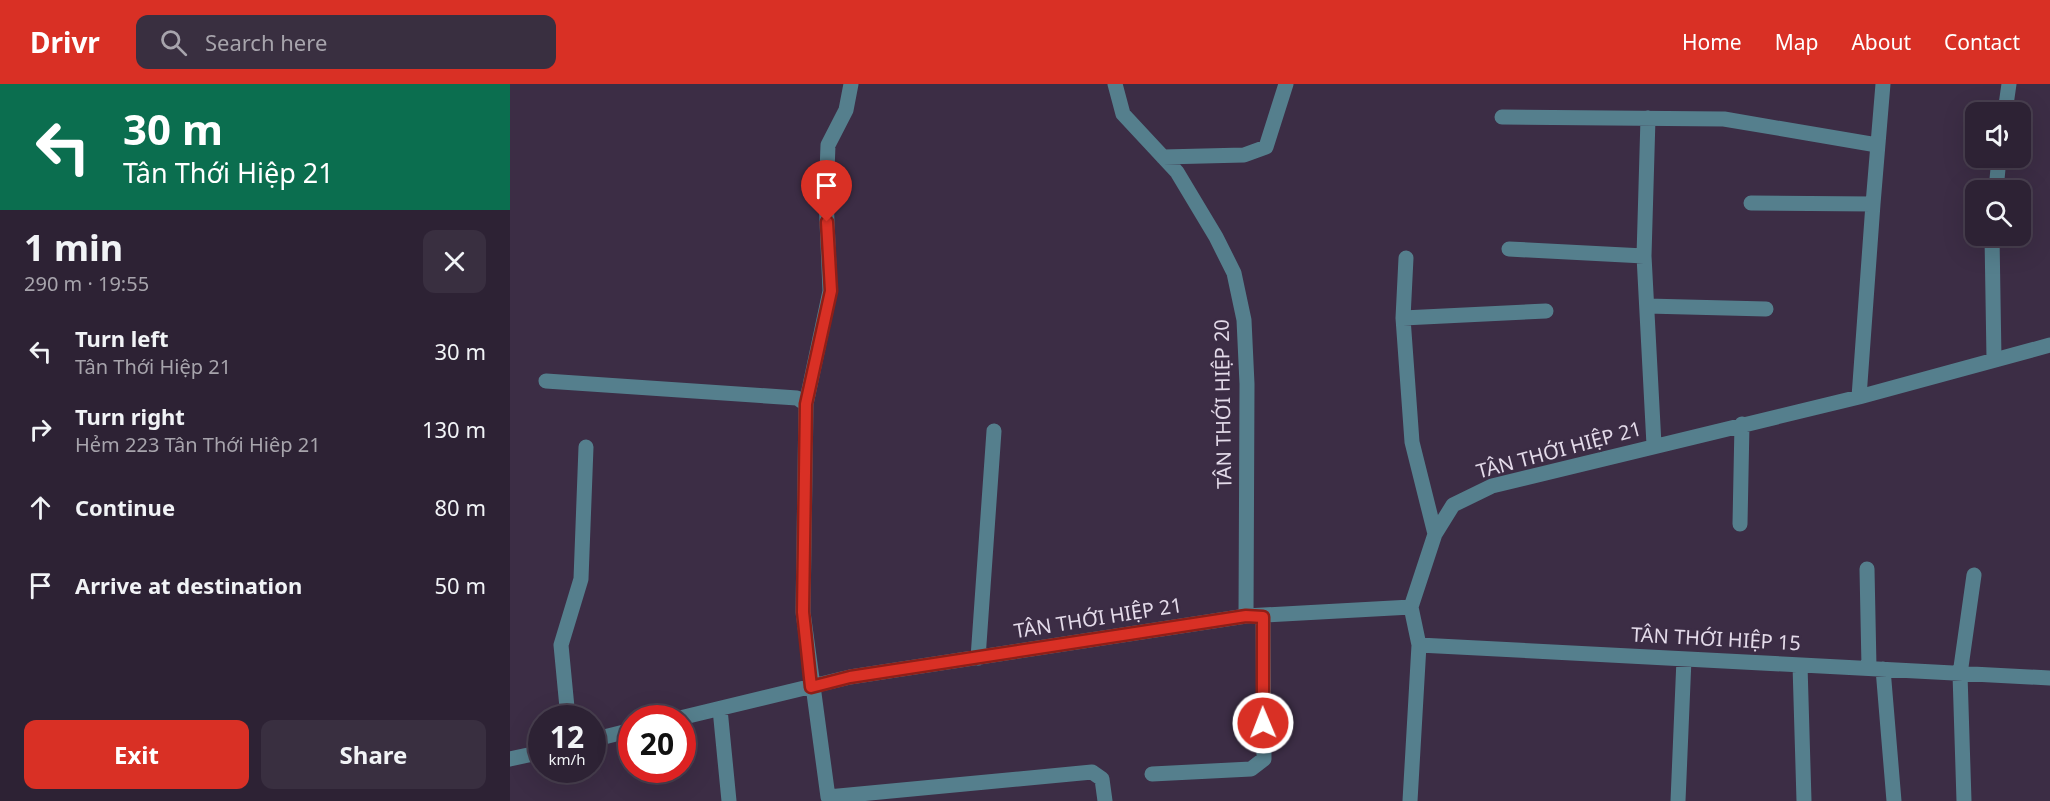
<!DOCTYPE html>
<meta charset="utf-8">
<style>
body{margin:0;font-family:"Noto Sans",sans-serif;background:#392f40;color:#f1f3f6;height:100vh;display:flex;flex-direction:column;font-size:22px;white-space:nowrap}
*{box-sizing:border-box;margin:0}
p{font-size:20px;color:#a7a4ac}
.icon{flex:none;width:33px;height:33px;fill:none;stroke:currentColor;stroke-width:2;stroke-linecap:round;stroke-linejoin:round}
.map{position:relative;flex:1;overflow:hidden}
.details{display:flex;flex-direction:column;background:#2d2234;width:510px}
.details>*{flex:none}
.guide{background:#0b6e4f;color:#fff;overflow:hidden}
.tools{position:absolute;left:1455px;top:18px;display:grid;gap:12px}
.tools a{display:grid;place-items:center;width:66px;height:66px;border-radius:12px;background:#2d2234;box-shadow:0 6px 24px #0002,0 0 0 2px #483f4f;font-size:30px}
.speed{position:absolute;left:18px;top:621px;display:flex;gap:12px;font-size:30px;font-weight:700;text-align:center}
.speed>*{display:grid;place-content:center;width:78px;height:78px;border-radius:50%;background:#2d2234;box-shadow:0 6px 24px #0002,0 0 0 2px #483f4f;line-height:1}
.speed small{font-size:15px;font-weight:400}
.speed .limit{border:9px solid #d22;background:#fff;color:#111}
.pin{position:absolute;display:grid;place-items:center;width:51px;height:51px;color:#fff;margin:-62px -26px;border-radius:50% 50% 50% 0;rotate:-45deg;box-shadow:0 0 6px #0007}
.pin .icon{rotate:45deg}
.me{position:absolute;width:66px;margin:-33px;rotate:359deg;stroke-linejoin:round;filter:drop-shadow(0 0 4px #0008)}
.turn{display:flex;align-items:center;gap:21px;height:126px;padding:0 24px;font-size:27px}
.turn .icon{width:78px;height:78px;stroke-width:2.5}
.turn b{display:block;font-size:42px;line-height:51px}
.round{display:grid;place-items:center;flex:none;width:63px;height:63px;border-radius:12px;background:#392f40}
.overview{display:flex;align-items:center;justify-content:space-between;height:102px;padding:0 24px}
h1{font-size:36px;font-weight:700;line-height:45px}
.button{display:flex;gap:12px;margin-top:auto;padding:12px 24px}
.button a{flex:1;height:69px;border-radius:12px;background:#d93025;color:#fff;font-size:24px;font-weight:700;line-height:69px;text-align:center}
.button a+a{background:#392f40;color:#f1f3f6}
ul{padding:0;list-style:none}
li{display:flex;align-items:center;gap:18px;height:78px;padding:0 24px}
li div{flex:1}
li b{display:block;font-size:22px}
li em{font-style:normal}
header{display:flex;align-items:center;gap:36px;box-sizing:border-box;height:84px;padding:0 30px;background:#d93025;color:#fff}
header strong{font-size:28px}
nav{display:flex;gap:33px;margin-inline-start:auto;font-size:21px}
.search{width:420px;height:54px;background:#392f40;display:flex;align-items:center;gap:15px;box-sizing:border-box;padding:0 21px;border-radius:12px;color:#a7a4ac;font-size:22px}
main{display:flex;flex:1;min-height:0}
.map>svg:first-child{display:block}
.lines{fill:none;stroke-linecap:round;stroke-linejoin:round}
.minor{stroke:#557f8d;stroke-width:15}
.route-casing{stroke:#8d1f18;stroke-width:15}
.route{stroke:#d93025;stroke-width:10}
.labels{text-anchor:middle;stroke-width:4.5;stroke-linejoin:round;paint-order:stroke}
.street-label{font-size:20px;fill:#e4dbea;stroke:#3c2d45}
</style>
<header>
<strong>Drivr</strong>
<div class="search"><svg class="icon" aria-label="search" viewBox="0 0 24 24"><circle cx="10" cy="10" r="6"/><path d="M15 15l6 6"/></svg>Search here</div>
<nav><a>Home</a><a>Map</a><a>About</a><a>Contact</a></nav>
</header>
<main>
<section class="details">
<div class="guide">
<div class="turn"><svg class="icon" aria-label="left" viewBox="0 0 24 24"><path d="M17 20v-9H6M10 6l-5 5 5 5"/></svg><div><b>30 m</b>Tân Thới Hiệp 21</div></div>
</div>
<div class="overview"><div><h1>1 min</h1><p>290 m · 19:55</p></div><a class="round"><svg class="icon" aria-label="close" viewBox="0 0 24 24"><path d="M6 6l12 12M18 6L6 18"/></svg></a></div>
<ul>
<li><svg class="icon" aria-label="left" viewBox="0 0 24 24"><path d="M17 20v-9H6M10 6l-5 5 5 5"/></svg><div><b>Turn left</b><p>Tân Thới Hiệp 21</p></div><em>30 m</em></li>
<li><svg class="icon" aria-label="right" viewBox="0 0 24 24"><path d="M7 20v-9h11M14 6l5 5-5 5"/></svg><div><b>Turn right</b><p>Hẻm 223 Tân Thới Hiêp 21</p></div><em>130 m</em></li>
<li><svg class="icon" aria-label="ahead" viewBox="0 0 24 24"><path d="M12 20V5M6 11l6-6 6 6"/></svg><div><b>Continue</b></div><em>80 m</em></li>
<li><svg class="icon" aria-label="arrive" viewBox="0 0 24 24"><path d="M6 21V4h12l-3 4 3 4H6"/></svg><div><b>Arrive at destination</b></div><em>50 m</em></li>
</ul>
<div class="button"><a>Exit</a><a>Share</a></div>
</section>
<div class="map">
<svg width="1540" height="717" viewBox="0 0 1540 717">
<rect width="100%" height="100%" fill="#3c2d45"/>
<g class="lines">
<path class="minor" d="M605,0L613,30L667,88L706,153L724,189L734,236L737,300L736,532
M1495,28L1499,0
M992,33L1214,35L1367,61
M1138,34L1134,172L1144,361
M653,73L734,71L756,63L776,0
M1486,106L1489,74
M1241,119L1363,120L1373,0
M1482,152L1484,275
M999,165L1134,172
M1137,222L1256,225
M893,234L896,174
M36,297L287,314L296,320L293,528L318,713L582,688L592,695L595,717
M1349,313L1363,120
M296,320L320,207L316,114L318,61L336,26L341,0
M1230,440L1232,340
M925,450L902,358L893,234L1036,227
M1357,485L1359,583
M901,523L909,561L1540,594
M468,574L484,347
M1290,581L1294,717
M1373,585L1384,717
M210,625L219,717
M58,634L51,561L71,495L76,363
M170,634L340,593L736,532L901,523L925,450L943,421L982,402L1349,313L1540,261
M82,656L122,646
M0,675L32,668
M642,690L741,685L754,675L753,533
M900,717L909,561
M1168,717L1174,575
M1454,717L1450,590L1464,491"/>
</g>
<g class="lines">
<g class="route-casing">
<path id="route" d="M317,138L321,207L296,320L293,528L301,603L340,593L736,532L753,533V639"/>
</g>
<use href="#route" class="route"/>
</g>
<g class="labels">
<g class="street-label">
<text transform="translate(713 320) rotate(-91)" y="7">TÂN THỚI HIỆP 20</text>
<text transform="translate(1049 366) rotate(-15)" y="7">TÂN THỚI HIỆP 21</text>
<text transform="translate(588 534) rotate(-9)" y="7">TÂN THỚI HIỆP 21</text>
<text transform="translate(1206 555) rotate(3)" y="7">TÂN THỚI HIỆP 15</text>
</g>
</g>
</svg>
<div class="tools">
<a><svg class="icon" aria-label="sound" viewBox="0 0 24 24"><path d="M4 9h4l5-4v14l-5-4H4zM17 9q2 3 0 6"/></svg></a>
<a><svg class="icon" aria-label="search" viewBox="0 0 24 24"><circle cx="10" cy="10" r="6"/><path d="M15 15l6 6"/></svg></a>
</div>
<div class="speed"><div>12<small>km/h</small></div><div class="limit">20</div></div>
<div class="pin" style="left:317px;top:138px;background:#d93025"><svg class="icon" aria-label="arrive" viewBox="0 0 24 24"><path d="M6 21V4h12l-3 4 3 4H6"/></svg></div>
<svg class="me" style="left:753px;top:639px" viewBox="-20 -20 40 40"><circle r="17" fill="#d93025" stroke="#fff" stroke-width="3"/><path d="M0-11L8 9 0 5-8 9z" fill="#fff"/></svg>
</div>
</main>
